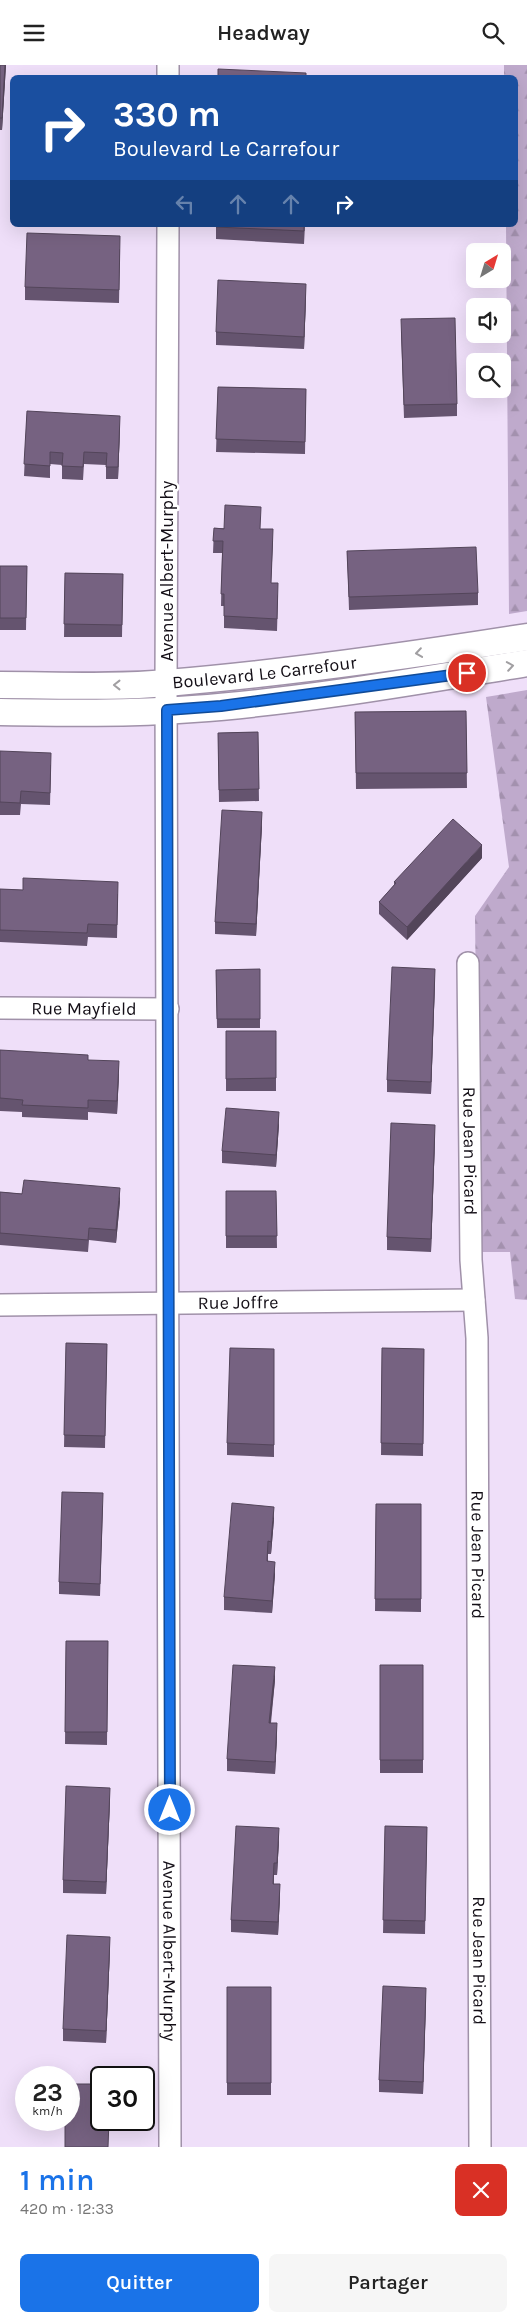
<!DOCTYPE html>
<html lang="fr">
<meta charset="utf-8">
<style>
body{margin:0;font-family:Karla,sans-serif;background:#f6f6f6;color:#222;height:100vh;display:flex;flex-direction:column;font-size:19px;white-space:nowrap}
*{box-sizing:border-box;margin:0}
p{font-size:16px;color:#767676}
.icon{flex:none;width:28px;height:28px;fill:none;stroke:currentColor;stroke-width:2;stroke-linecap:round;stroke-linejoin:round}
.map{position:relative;height:2082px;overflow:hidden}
.panel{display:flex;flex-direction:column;background:#fff;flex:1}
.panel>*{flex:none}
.top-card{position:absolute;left:10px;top:10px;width:508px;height:152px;border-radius:8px;box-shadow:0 5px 20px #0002;background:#1a4fa0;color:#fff;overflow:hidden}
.needle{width:32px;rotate:38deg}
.buttons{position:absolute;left:466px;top:178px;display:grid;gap:10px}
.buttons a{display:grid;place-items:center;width:45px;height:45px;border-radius:8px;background:#fff;box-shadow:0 5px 20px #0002;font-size:25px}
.speed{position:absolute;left:15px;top:2001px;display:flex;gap:10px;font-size:25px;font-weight:700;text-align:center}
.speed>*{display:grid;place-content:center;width:65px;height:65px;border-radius:50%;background:#fff;box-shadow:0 5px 20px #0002;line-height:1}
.speed small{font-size:12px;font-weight:400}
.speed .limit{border:2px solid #111;border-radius:8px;background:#fff;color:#111}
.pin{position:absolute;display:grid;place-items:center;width:42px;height:42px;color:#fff;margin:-21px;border:2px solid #fff;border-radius:50%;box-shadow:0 1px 5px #0007}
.me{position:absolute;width:55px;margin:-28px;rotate:0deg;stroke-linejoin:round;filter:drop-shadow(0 0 4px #0008)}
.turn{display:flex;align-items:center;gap:18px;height:105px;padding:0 20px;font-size:22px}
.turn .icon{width:65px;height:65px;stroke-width:2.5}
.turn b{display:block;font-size:35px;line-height:42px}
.lanes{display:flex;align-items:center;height:48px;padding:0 20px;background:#0003;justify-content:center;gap:25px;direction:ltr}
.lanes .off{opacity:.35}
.round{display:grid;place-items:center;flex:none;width:52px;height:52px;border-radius:8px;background:#f6f6f6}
.summary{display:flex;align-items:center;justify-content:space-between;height:85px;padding:0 20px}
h1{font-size:30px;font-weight:600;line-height:38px;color:#1a73e8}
.button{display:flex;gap:10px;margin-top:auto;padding:10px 20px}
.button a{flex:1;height:58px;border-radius:8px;background:#1a73e8;color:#fff;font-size:20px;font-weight:600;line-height:58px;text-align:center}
.button a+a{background:#f6f6f6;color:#222}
header{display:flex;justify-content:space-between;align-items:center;height:65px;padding:0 20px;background:#fff;font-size:22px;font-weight:600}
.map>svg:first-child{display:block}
.forest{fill:url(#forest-firs)}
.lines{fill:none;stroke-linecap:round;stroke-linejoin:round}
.minor-casing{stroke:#a091a9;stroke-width:24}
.tertiary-casing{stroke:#a091a9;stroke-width:29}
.minor{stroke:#fff;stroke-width:21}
.tertiary{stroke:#fff;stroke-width:26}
.wall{fill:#65546f}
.shaded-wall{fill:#53455a}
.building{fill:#766281;stroke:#53455a}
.oneway{stroke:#a19fa2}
.route-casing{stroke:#114b97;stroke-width:12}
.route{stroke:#1a73e8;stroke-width:9}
.labels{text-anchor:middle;stroke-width:5;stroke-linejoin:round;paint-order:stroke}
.street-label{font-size:18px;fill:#130e16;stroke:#fff}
</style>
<header><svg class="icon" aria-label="menu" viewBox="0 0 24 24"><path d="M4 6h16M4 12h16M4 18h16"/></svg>Headway<svg class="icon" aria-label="search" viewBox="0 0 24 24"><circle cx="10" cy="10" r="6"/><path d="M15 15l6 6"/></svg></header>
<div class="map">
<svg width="527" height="2082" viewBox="0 0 527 2082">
<defs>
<pattern id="forest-firs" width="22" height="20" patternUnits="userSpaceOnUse" patternTransform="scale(1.25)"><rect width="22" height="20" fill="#bfaacc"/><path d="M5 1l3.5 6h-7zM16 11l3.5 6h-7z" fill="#a391ae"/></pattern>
</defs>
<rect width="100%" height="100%" fill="#efdff9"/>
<path class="forest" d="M504,0H527V546L509,549L506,160H515V12H504Z
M527,625V1235L515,1234L510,1187H479L475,851L509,802L486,632Z"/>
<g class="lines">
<g class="minor-casing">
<g id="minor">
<path d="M168,12V0"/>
<path id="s1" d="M168,160L166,618L170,2082"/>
<path id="s2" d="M468,898L471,1195L477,1273L480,2082"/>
<path id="s3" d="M0,943L168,944"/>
<path id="s4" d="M0,1240L474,1235"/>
</g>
</g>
<g class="tertiary-casing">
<g id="tertiary">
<path id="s5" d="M0,620C55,620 112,623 167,618C287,608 407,591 527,572"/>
<path d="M0,647C64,648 129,649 193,644C305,636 417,616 527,598"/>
</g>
</g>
<use href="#minor" class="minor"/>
<use href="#tertiary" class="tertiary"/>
</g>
<path class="wall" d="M0,0H6L2,65H0Z
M216,160H305L304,179L216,174Z
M120,184L119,238L25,235V222Z
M306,232L304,284L216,280V267Z
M401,266L457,339V351L404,353Z
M218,322L306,324L305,389L216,387Z
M27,346L120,363L118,414H106V400L84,399L83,415L62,414V400L50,399V413L24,411Z
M214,463L260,464L273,477L271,518L278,531L277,566L224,563V541H221L222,488H213Z
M347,486L478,528V540L349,545Z
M0,501H27L26,565H0Z
M65,508L123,509L122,572H64Z
M466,646L467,723L356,724L355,647Z
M258,667L259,736L219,737L218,668Z
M0,686L51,700L50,740L21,739L20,750H0Z
M262,760L256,871L215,869V857Z
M482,793L407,875L379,849V837L394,820V817Z
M0,824L118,829L117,873L88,872L87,881L0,877Z
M260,904V963H217L216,905Z
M435,916L431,1029L387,1027V1015Z
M226,966H276V1026H226Z
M0,985L88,995L119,1009L117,1049L88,1047V1055L22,1052V1047L0,1046Z
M279,1059L276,1102L222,1098V1086Z
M435,1073L431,1187L387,1185V1172Z
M226,1126H276L277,1183H226Z
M0,1127L120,1136L116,1178L89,1175L88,1187L0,1180Z
M66,1278L107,1279L105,1383L64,1382Z
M382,1283L424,1284L423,1391L381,1390Z
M274,1284V1392L227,1390V1378Z
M376,1439H421V1547L375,1546Z
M103,1440L100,1531L59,1529V1517Z
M274,1454L271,1489H268V1496L275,1509L272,1548L224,1545V1532Z
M66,1576H108L107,1680L65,1679Z
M380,1600H423V1708H380Z
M275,1615L271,1658L277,1671L275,1709L227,1706V1694Z
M110,1735L106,1829L63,1828V1815Z
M385,1761L427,1762L425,1869L383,1868Z
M279,1775L277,1810H274V1819L280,1831L278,1870L231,1867V1855Z
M110,1884L106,1978L63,1976V1964Z
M227,1922H271V2030H227Z
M426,1935L423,2029L379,2027V2015Z"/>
<path class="shaded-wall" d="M5,0H6L2,65V53Z
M306,219V232L304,284V272Z
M120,351V363L118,414V402Z
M262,747V760L256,871V859Z
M482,780V793L407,875V862Z
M435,904V916L431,1029V1017Z
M119,996V1009L117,1049V1036Z
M279,1047V1059L276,1102V1090Z
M435,1060V1073L431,1187V1174Z
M120,1123V1136L116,1178V1165Z
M274,1442V1454L271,1489V1477Z
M275,1497V1509L272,1548V1536Z
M275,1602V1615L269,1670V1658Z
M277,1658V1671L275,1709V1697Z
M110,1723V1735L106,1829V1817Z
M279,1763V1775L277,1810V1798Z
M280,1819V1831L278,1870V1857Z
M110,1872V1884L106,1978V1966Z
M426,1923V1935L423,2029V2017Z"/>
<path class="building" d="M0,0H5L2,53H0Z
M218,4L306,8V12H218Z
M216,160H304V166L216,162Z
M27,168L120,171L119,225L25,222Z
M218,215L306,219L304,272L216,267Z
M455,253L457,339L404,340L401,254Z
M218,322L306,324L305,377L216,374Z
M27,346L120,351L118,402H106L107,388L84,387L83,402L62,401L63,388L50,387V401L24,399Z
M225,440L261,442L260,464H273L271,518H278L277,554L224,551V529H221L223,476H213L214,463L224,464Z
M476,482L478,528L349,532L347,486Z
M0,501H27L26,553H0Z
M65,508L123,509L122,560L64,559Z
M466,646L467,708H356L355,647Z
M258,667L259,724L219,725L218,668Z
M0,686L51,688L50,728L21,726L20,738L0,737Z
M222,745L262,747L256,859L215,857Z
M453,754L482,780L407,862L379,837L396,818L394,817Z
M23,813L118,817L117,860L88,859L87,868L0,865V824L23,825Z
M392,902L435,904L431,1017L387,1015Z
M260,904V954H217L216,905Z
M226,966H276V1013L226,1014Z
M0,985L88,990V995L119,996L117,1036L88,1035V1043L22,1040L23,1035L0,1033Z
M226,1043L279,1047L276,1090L222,1086Z
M391,1058L435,1060L431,1174L387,1172Z
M24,1115L120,1123L116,1165L89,1163L88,1175L0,1168V1127L22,1129Z
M226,1126H276L277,1171H226Z
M66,1278L107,1279L105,1371L64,1370Z
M230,1283L274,1284V1380L227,1378Z
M382,1283L424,1284L423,1379L381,1378Z
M62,1427L103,1428L100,1519L59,1517Z
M232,1438L274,1442L271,1477L268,1476L267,1496L275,1497L272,1536L224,1532Z
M376,1439H421V1534H375Z
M66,1576H108L107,1667H65Z
M233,1600L275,1602L269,1658H277L275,1697L227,1694Z
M380,1600H423V1695H380Z
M66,1721L110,1723L106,1817L63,1815Z
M236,1761L279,1763L277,1798H274L273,1819H280L278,1857L231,1855Z
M385,1761L427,1762L425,1856L383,1855Z
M67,1870L110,1872L106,1966L63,1964Z
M383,1921L426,1923L423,2017L379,2015Z
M227,1922H271V2018H227Z
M69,2019H101V2055H109L108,2082H65V2055H69Z"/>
<defs><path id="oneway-chevron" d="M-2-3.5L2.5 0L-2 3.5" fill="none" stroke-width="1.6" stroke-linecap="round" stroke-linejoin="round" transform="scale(1.25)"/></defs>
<g class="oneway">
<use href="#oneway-chevron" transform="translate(419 588) rotate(172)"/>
<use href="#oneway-chevron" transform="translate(510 601) rotate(-9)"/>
<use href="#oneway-chevron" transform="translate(117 620) rotate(180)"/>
</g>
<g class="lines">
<g class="route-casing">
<path id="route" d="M170,1745L167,645L221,641L467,608"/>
</g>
<use href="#route" class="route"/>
</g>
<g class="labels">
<g class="street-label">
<text transform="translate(167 506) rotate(-90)" y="6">Avenue Albert-Murphy</text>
<text dy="6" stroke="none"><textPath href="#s5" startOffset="265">Boulevard Le Carrefour</textPath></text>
<text dy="6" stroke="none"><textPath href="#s3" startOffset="84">Rue Mayfield</textPath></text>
<text dy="6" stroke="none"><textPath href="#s2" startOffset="188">Rue Jean Picard</textPath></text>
<text dy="6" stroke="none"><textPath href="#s4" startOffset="238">Rue Joffre</textPath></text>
<text dy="6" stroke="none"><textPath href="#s2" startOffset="592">Rue Jean Picard</textPath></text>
<text dy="6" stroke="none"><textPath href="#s1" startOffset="1726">Avenue Albert-Murphy</textPath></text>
<text dy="6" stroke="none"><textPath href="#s2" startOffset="998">Rue Jean Picard</textPath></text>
</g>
</g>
</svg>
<div class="buttons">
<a><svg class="needle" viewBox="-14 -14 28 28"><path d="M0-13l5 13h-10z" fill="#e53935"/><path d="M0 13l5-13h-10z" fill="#767676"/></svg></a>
<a><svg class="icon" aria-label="sound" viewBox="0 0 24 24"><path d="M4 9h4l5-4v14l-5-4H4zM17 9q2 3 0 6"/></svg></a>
<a><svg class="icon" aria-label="search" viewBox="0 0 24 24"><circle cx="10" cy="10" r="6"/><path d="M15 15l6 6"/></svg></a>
</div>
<div class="speed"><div>23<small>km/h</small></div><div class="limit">30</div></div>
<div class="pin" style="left:467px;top:608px;background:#d93025"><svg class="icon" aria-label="arrive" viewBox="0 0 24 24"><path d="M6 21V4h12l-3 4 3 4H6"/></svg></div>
<svg class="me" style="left:170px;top:1745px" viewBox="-20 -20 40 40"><circle r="17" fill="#1a73e8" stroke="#fff" stroke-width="3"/><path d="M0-11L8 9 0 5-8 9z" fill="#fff"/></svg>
<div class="top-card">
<div class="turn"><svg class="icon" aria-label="right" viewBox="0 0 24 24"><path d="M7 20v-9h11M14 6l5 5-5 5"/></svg><div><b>330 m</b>Boulevard Le Carrefour</div></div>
<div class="lanes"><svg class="icon off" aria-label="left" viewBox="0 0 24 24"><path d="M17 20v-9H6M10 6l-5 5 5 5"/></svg><svg class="icon off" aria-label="ahead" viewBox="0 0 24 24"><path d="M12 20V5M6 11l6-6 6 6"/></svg><svg class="icon off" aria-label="ahead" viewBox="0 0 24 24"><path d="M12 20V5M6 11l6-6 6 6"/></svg><svg class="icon" aria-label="right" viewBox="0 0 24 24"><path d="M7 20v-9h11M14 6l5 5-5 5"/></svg></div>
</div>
</div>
<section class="panel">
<div class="summary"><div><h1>1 min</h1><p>420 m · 12:33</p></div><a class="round" style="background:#d93025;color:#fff"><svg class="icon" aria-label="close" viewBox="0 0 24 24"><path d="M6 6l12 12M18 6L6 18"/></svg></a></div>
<div class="button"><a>Quitter</a><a>Partager</a></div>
</section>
